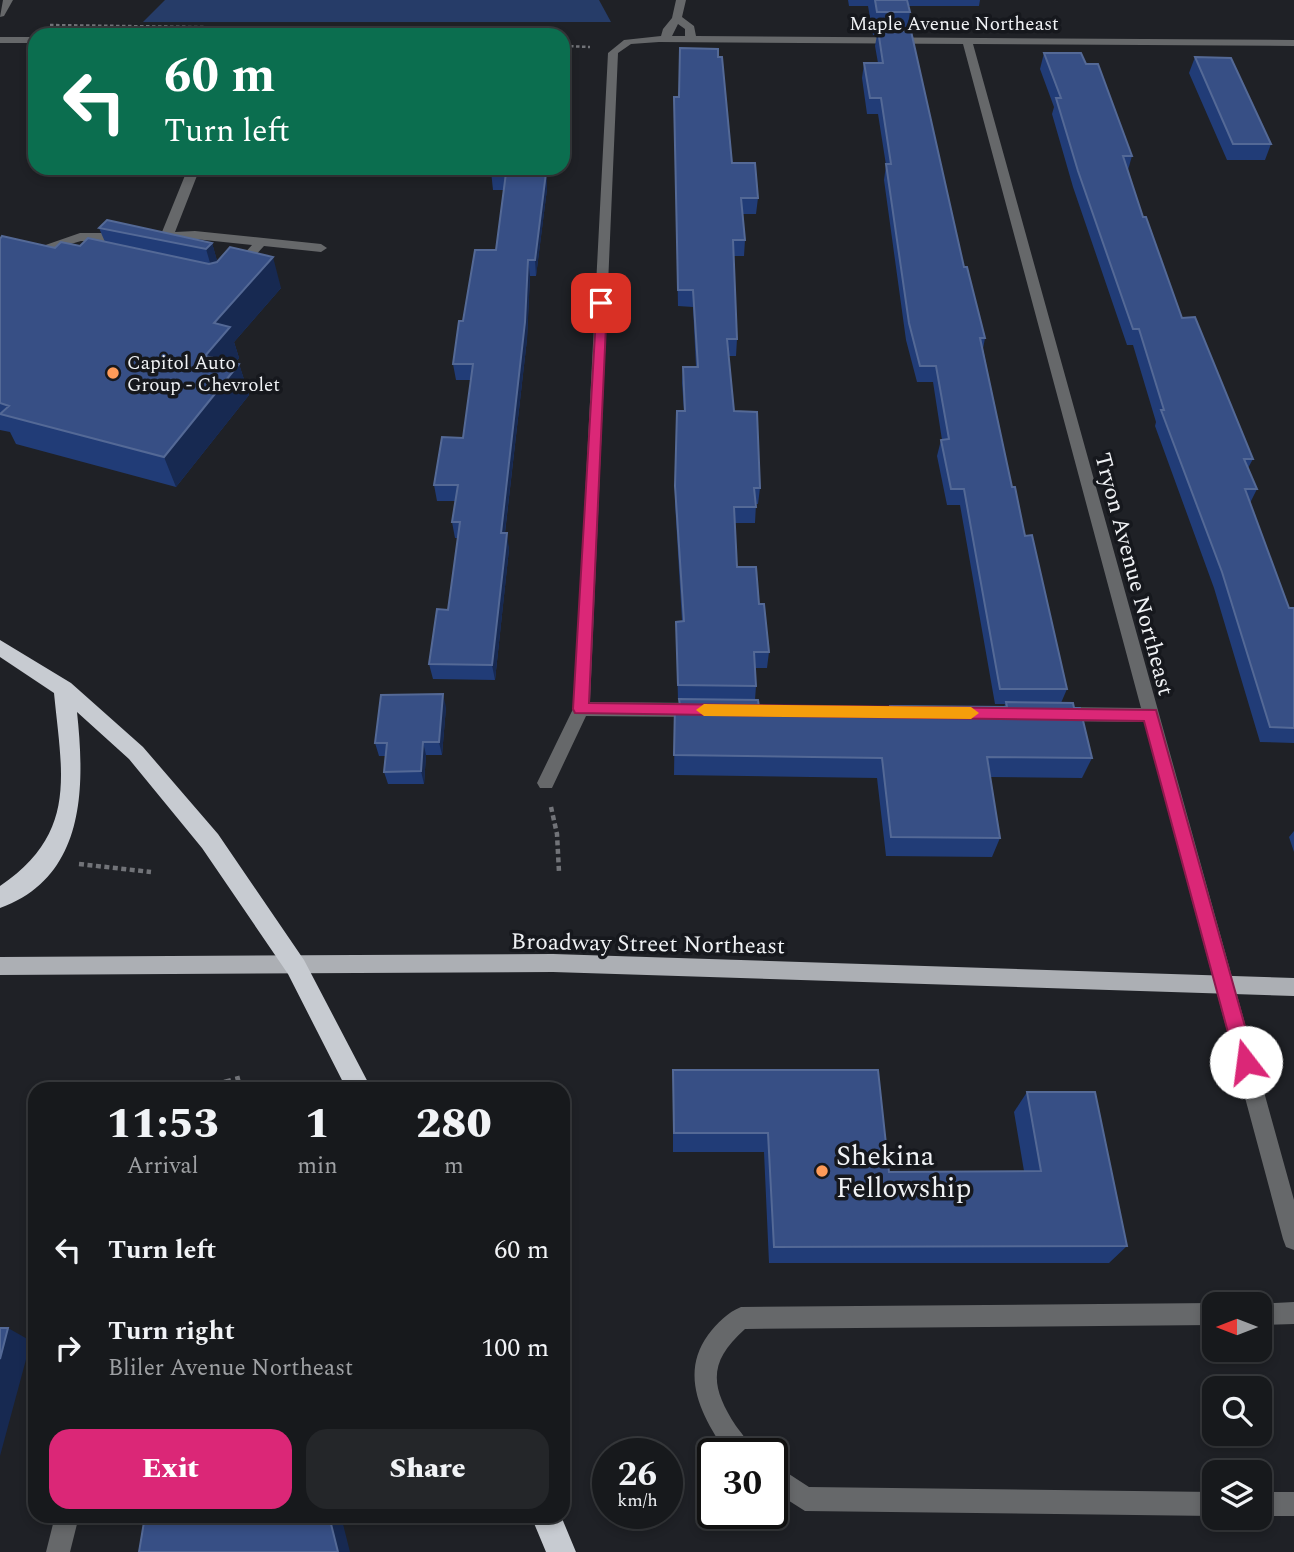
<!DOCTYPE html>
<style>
body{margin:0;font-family:Spectral,serif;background:#242629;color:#f1f3f6;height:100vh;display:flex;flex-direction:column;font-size:26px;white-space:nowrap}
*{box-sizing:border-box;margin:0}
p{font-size:23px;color:#9ea0a3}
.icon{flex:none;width:38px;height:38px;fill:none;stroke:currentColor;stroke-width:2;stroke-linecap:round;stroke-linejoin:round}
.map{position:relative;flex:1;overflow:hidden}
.drawer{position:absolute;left:28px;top:1082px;width:542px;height:441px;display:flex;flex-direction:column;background:#17191c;border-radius:21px;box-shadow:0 4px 10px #0003,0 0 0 2px #36383b}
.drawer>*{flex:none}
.banner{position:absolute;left:28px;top:28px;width:542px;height:147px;border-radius:21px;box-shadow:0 4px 10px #0003,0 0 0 2px #36383b;background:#0b6e4f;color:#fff;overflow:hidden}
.needle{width:46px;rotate:270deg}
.fabs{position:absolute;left:1202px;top:1292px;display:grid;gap:14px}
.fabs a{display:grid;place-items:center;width:70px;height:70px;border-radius:14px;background:#17191c;box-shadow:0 4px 10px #0003,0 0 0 2px #36383b;font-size:35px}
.speed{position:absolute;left:592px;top:1438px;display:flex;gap:14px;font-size:35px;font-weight:700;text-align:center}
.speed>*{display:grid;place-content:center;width:91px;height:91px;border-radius:50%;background:#17191c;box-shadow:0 4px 10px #0003,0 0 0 2px #36383b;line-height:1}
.speed small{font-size:18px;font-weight:400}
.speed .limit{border:4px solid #111;border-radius:10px;background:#fff;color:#111}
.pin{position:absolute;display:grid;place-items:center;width:60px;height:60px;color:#fff;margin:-30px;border-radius:14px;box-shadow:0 4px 10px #0006}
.me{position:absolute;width:77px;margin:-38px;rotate:345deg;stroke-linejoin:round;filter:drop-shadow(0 0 5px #0008)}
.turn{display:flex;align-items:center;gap:24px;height:147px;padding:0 21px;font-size:32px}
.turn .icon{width:91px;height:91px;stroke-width:2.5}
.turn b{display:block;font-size:49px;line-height:60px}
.eta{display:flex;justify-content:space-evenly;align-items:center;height:119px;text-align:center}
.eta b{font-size:42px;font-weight:800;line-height:49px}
.primary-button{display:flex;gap:14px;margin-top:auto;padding:14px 21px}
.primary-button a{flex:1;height:80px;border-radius:21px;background:#db2777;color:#fff;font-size:28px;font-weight:800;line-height:80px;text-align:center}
.primary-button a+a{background:#242629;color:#f1f3f6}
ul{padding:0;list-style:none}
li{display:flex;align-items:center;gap:21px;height:98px;padding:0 21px}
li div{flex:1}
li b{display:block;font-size:26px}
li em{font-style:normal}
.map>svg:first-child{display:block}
.green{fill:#263c68}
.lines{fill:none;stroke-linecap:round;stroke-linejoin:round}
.path-far2{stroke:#717378;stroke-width:2.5;stroke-dasharray:3.5 2.5;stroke-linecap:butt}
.path-far1{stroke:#717378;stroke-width:4.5;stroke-dasharray:5 3.5;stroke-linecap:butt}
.path{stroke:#717378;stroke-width:5;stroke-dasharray:7 4.5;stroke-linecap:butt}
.minor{fill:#66686a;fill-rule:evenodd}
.major{fill:#acafb4;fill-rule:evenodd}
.highway{fill:#c7cbd1;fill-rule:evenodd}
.wall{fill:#213c77}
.shaded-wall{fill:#172951}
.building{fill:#374f85;stroke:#546996;stroke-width:2}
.route{fill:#db2777;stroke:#8e194d;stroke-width:2}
.slow{fill:#f59e0b}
.poi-dot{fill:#fe9b59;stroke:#16181d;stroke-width:2.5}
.labels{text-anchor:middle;stroke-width:7;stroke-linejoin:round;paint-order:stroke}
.far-street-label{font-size:19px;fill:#f0f2f5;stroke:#16181d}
.far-poi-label{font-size:19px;fill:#f0f2f5;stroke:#16181d;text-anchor:start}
.street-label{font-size:23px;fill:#f0f2f5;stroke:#16181d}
.near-poi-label{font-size:28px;fill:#f0f2f5;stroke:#16181d;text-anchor:start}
</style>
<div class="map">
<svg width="1294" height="1552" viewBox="0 0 1294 1552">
<rect width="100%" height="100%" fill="#1f2126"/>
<path class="green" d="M165,0H599L611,22H143Z"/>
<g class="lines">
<path class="path-far2" d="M50,25L269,28L289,35
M564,46L590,47"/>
<path class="path-far1" d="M551,807L557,834L559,872
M79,864L151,872"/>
<path class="path" d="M202,1088L240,1078"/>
<path class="minor" d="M3,0H13L4,16L0,17Z
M676,0H686L682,17L694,26L696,36L1294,40V46L973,44L1294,1200V1250L1286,1247L1283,1239L1144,722L1059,721L1051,714L1059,707L1141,708L963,44L659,42L631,44L618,53L590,702L699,703L707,710L699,717L586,716L552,788H540L537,783L573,709L575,692L608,53L624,40L661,36L663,29L672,18ZM678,24L685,29V36H672Z
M0,37H35V43H0Z
M188,168H200L175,232L195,231L321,244L327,248L321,252L264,246L240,272L236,273L230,269L252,245L195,239H150V233L162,232Z
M80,233H126L132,237L126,241H81L40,253L34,249Z
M1294,1302V1324L1260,1325V1304H1257Z
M1214,1303L1217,1304L1214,1325L745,1329C708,1362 710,1386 736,1426C743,1435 750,1444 754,1454H728C702,1418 679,1375 708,1335C717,1323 728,1312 741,1307Z
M772,1463L809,1487L1214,1492V1516L805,1511L772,1490Z
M1260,1492H1294V1516H1260Z
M55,1516H79L70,1552H46Z"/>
<path class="major" d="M553,954L1294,978V996L553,972L0,975V957Z"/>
<path class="highway" d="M0,640L71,683L143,747L218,834L304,960L371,1088H346L288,974L202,848L129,759L77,712C85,787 86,877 0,908V886C78,833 62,775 54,693L0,657Z
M531,1516H561L576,1552H546Z"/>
</g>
<path class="wall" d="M848,0H980L979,6H908L910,12L907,30L964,267L985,338L983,349L1012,487L1067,689L1061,703L1092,758L1082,778L990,777L1000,838L992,857L886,856L877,778L674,775L675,705L679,706V700H678L676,622L682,621L675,502L677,411H684L682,383L683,367H696L693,307L678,306L674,97H679L718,57L732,163L758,198L756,214H743L745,240L744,256H734L737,339L736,356H729L734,411L760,488L758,504H756L755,523H734L737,567L759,604L769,652L767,668H755L756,686L755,700L759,707L889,709L890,706L1004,707L1005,704H995L960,505H947L937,456L941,440H942L933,382H917L906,340L884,180L886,165L878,114H867L862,78L864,63H878L875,46L877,35H873L868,6H849Z
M1044,53L1086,64L1132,156L1128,170L1143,217L1182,318L1253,459L1248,468L1257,489L1250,503L1289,608H1294V743L1260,742L1214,588L1155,426L1156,422L1133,345H1127L1073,187L1052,114L1054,107L1040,69Z
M1195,57L1271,144L1265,160H1227L1189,73Z
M484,168H543V173H546L547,189L536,276H530L527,339L505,533L509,549L495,680L433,679L429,664L448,610L458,538H455L452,522L456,501H437L434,485L463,438L471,380H456L453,364L463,321L496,250L504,190H493L491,171H485Z
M99,228L212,243L217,261L281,288L234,342L239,358L235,363L239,364L249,395L176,487L16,444L10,432L0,430V239L55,248L80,246L105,242Z
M446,707L442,755H426L424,784H388L384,772L386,756H379L375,743Z
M1294,831V852L1289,837Z
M673,1070L889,1172L1024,1171L1014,1112L1027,1092L1127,1246L1109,1263H769L764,1152H673Z"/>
<path class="shaded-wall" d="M546,173L547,189L536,276L535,260Z
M212,243L221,274L215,280L206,249Z
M273,257L281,288L234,342L239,358L215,387L205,356L214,323Z
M528,260L530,276L527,339L503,549L501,533Z
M239,364L249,395L176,487L164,457Z
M507,533L509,549L495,680L492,665Z
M443,694L446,707L442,755L439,742Z
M423,742L426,755L424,784L421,771Z
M8,1328L31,1341L0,1456V1359Z
M329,1516H341L350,1552H338Z"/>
<path class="building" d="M875,0H907L910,12H877Z
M878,30L911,31L964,267H967L985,338H980L1012,487H1015L1025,536L1032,535L1067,689H1000L964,489H951L941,440L949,439L936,366H920L909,323L886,164H891L881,98H870L864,63H883Z
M680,48L718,49V57H722L732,163H755L758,198H741L745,240H733L737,339H727L734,411L757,412L760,488H754L756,507H734L737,567H756L759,604H764L769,652H754L756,686L678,685L676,622L684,621L675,486L677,411H685L683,367H698L693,290H678L674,97H679Z
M1044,53H1081L1086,64H1098L1132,156H1123L1143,217H1146L1182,318L1195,317L1253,459H1244L1257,489H1245L1289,608H1294V728L1270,727L1222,572L1161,410H1164L1139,329H1133L1078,171L1056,98H1061Z
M1195,57L1231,58L1271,144H1233Z
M492,168H540V173H546L535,260H528L525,322L501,533H507L492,665L429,664L437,609L448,610L460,522H452L458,485H434L442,437L463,438L473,364H453L459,321H463L475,250H496L506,173H491Z
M107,220L212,243L206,249L99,228Z
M2,236L55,248L61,242L80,246L88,238L209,264L217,262L230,247L273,257L214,323L230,327L205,356L239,364L164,457L0,414L9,406L0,403V239Z
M443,694L439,742H423L421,771L384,772L387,743H375L381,695Z
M679,699L758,700L759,707L890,709V706L1007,707L1006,702L1073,703L1074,708H1080L1092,758L987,757L1000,838L891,837L882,758L674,755L675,705L680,706Z
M673,1070H878L889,1172L1041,1171L1027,1092H1095L1127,1246L774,1247L768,1133H674Z
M0,1328H8L0,1359Z
M145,1516H329L338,1552H139Z"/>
<path class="route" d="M597,300L607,303L589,703L1156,710L1255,1062L1252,1069L1246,1071L1239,1069L1236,1062L1144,721L575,713L573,709Z"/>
<path class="slow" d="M704,704L971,707L979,713L971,719L704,716L696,710Z"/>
<g class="poi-dot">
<circle cx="113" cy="373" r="7"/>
<circle cx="822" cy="1171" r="7"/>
</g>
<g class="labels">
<g class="far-street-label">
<text x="954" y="30">Maple Avenue Northeast</text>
</g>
<g class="far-poi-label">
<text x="127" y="369">Capitol Auto<tspan x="127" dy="22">Group - Chevrolet</tspan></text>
</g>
<g class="street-label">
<text transform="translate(1135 574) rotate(75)" y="8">Tryon Avenue Northeast</text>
<text transform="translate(648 943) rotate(1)" y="8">Broadway Street Northeast</text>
</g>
<g class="near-poi-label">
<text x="836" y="1165">Shekina<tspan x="836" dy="32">Fellowship</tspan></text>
</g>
</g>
</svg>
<div class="fabs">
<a><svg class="needle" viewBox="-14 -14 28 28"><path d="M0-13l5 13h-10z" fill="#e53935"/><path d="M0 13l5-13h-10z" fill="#9ea0a3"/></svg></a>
<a><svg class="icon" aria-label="search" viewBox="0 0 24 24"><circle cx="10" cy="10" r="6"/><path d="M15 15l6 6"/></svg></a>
<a><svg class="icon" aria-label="layers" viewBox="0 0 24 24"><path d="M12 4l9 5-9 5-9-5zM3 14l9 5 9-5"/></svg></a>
</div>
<div class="speed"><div>26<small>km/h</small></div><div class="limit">30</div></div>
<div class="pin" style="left:601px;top:303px;background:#d93025"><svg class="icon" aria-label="arrive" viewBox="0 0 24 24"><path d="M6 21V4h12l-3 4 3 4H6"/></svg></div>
<svg class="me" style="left:1246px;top:1062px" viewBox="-20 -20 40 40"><circle r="19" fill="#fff"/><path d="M0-13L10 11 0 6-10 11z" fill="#db2777"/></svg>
<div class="banner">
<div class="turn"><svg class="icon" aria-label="left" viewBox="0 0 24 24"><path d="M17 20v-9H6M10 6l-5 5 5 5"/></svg><div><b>60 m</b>Turn left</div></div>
</div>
<section class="drawer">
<div class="eta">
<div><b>11:53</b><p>Arrival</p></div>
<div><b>1</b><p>min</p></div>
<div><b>280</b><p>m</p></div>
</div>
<ul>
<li><svg class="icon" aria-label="left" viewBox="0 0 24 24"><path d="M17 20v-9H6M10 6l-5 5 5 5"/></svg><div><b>Turn left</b></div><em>60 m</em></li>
<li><svg class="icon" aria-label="right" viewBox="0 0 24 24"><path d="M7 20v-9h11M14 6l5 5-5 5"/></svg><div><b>Turn right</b><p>Bliler Avenue Northeast</p></div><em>100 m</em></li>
</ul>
<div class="primary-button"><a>Exit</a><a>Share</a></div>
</section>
</div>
